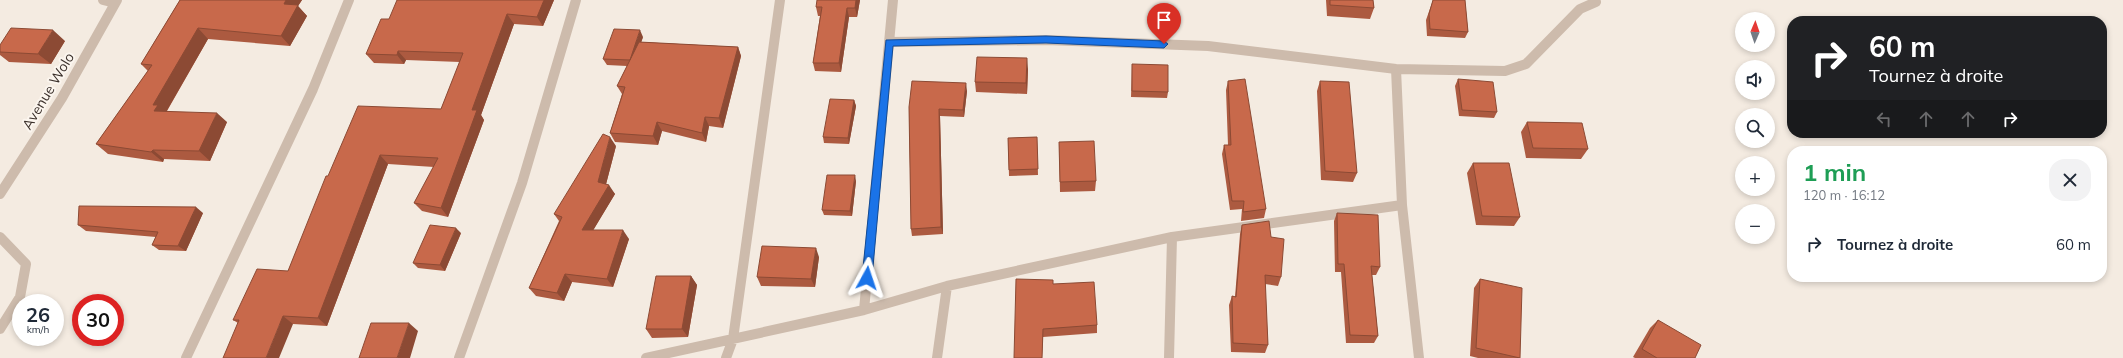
<!DOCTYPE html>
<html lang="fr">
<meta charset="utf-8">
<style>
body{margin:0;font-family:Mulish,sans-serif;background:#f2f2f3;color:#1f2937;height:100vh;display:flex;flex-direction:column;font-size:15px;white-space:nowrap}
*{box-sizing:border-box;margin:0}
p{font-size:13px;color:#747a83}
.icon{flex:none;width:22px;height:22px;fill:none;stroke:currentColor;stroke-width:2;stroke-linecap:round;stroke-linejoin:round}
.map{position:relative;flex:1;overflow:hidden}
.panel{position:absolute;left:1787px;top:146px;width:320px;height:136px;display:flex;flex-direction:column;background:#fff;border-radius:16px;box-shadow:0 2px 6px #0003}
.panel>*{flex:none}
.banner{position:absolute;left:1787px;top:16px;width:320px;height:122px;border-radius:16px;box-shadow:0 2px 6px #0003;background:#202124;color:#fff;overflow:hidden}
.needle{width:26px;rotate:2deg}
.tools{position:absolute;left:1735px;top:12px;display:grid;gap:8px}
.tools a{display:grid;place-items:center;width:40px;height:40px;border-radius:50%;background:#fff;box-shadow:0 2px 6px #0003;font-size:20px}
.speed{position:absolute;left:12px;top:294px;display:flex;gap:8px;font-size:20px;font-weight:700;text-align:center}
.speed>*{display:grid;place-content:center;width:52px;height:52px;border-radius:50%;background:#fff;box-shadow:0 2px 6px #0003;line-height:1}
.speed small{font-size:10px;font-weight:400}
.speed .limit{border:6px solid #d22;background:#fff;color:#111}
.pin{position:absolute;display:grid;place-items:center;width:34px;height:34px;color:#fff;margin:-41px -17px;border-radius:50% 50% 50% 0;rotate:-45deg;box-shadow:0 0 4px #0007}
.pin .icon{rotate:45deg}
.me{position:absolute;width:44px;margin:-22px;rotate:5deg;stroke-linejoin:round;filter:drop-shadow(0 0 3px #0008)}
.turn{display:flex;align-items:center;gap:14px;height:84px;padding:0 16px;font-size:18px}
.turn .icon{width:52px;height:52px;stroke-width:2.5}
.turn b{display:block;font-size:28px;line-height:34px}
.lanes{display:flex;align-items:center;height:38px;padding:0 16px;background:#0003;justify-content:center;gap:20px;direction:ltr}
.lanes .off{opacity:.35}
.round{display:grid;place-items:center;flex:none;width:42px;height:42px;border-radius:16px;background:#f2f2f3}
.headline{display:flex;align-items:center;justify-content:space-between;height:68px;padding:0 16px}
h1{font-size:24px;font-weight:700;line-height:30px;color:#1e9e55}
ul{padding:0;list-style:none}
li{display:flex;align-items:center;gap:12px;height:60px;padding:0 16px}
li div{flex:1}
li b{display:block;font-size:15px}
li em{font-style:normal}
.map>svg:first-child{display:block}
.lines{fill:none;stroke-linecap:round;stroke-linejoin:round}
.minor{stroke:#cdbbac;stroke-width:10}
.wall{fill:#ac5a40}
.shaded-wall{fill:#8c4a34}
.building{fill:#c8694b;stroke:#8c4a34}
.route{fill:#1a73e8;stroke:#114b97}
.labels{text-anchor:middle;stroke-width:4;stroke-linejoin:round;paint-order:stroke}
.street-label{font-size:14px;fill:#3b302b;stroke:#fbf5ee}
</style>
<div class="map">
<svg width="2123" height="358" viewBox="0 0 2123 358">
<rect width="100%" height="100%" fill="#f4ebe1"/>
<g class="lines">
<path class="minor" d="M103,0L115,3
M889,42L1046,40L1208,46L1396,69L1505,71L1526,64L1580,9L1596,2
M1396,69L1402,205L1419,358
M0,194L62,98L117,0
M0,237L26,264L20,297L0,329
M864,310L893,0
M186,358L313,89L349,0
M459,358L522,183L576,0
M646,358L864,310L947,286L1172,237L1402,205
M726,358L733,339L780,0
M937,358L947,286
M1169,358L1172,237"/>
</g>
<path class="wall" d="M180,0H302L298,6L307,16L290,46L208,39L167,111L227,122L210,161L164,159L163,162L108,154L96,144L148,71L141,64Z
M554,0L543,26L514,24L481,115L484,120L448,217L422,211L414,203L434,167L388,164L327,326L293,324L238,323L233,320L288,271L328,176L441,109L460,62L406,60L404,64L374,63L366,54L389,19Z
M860,0L857,17H849L841,72L815,71L813,63L820,16H818L816,7Z
M1326,0H1373L1374,8L1370,19L1327,16Z
M1433,0H1465L1468,32L1465,38L1427,36L1426,20Z
M643,37L641,42L738,47L741,56L723,128L709,126L706,142L662,131L658,145L615,142L610,133L622,94L617,86L627,66L607,65L603,59Z
M65,41L51,64L9,62L0,55V45Z
M1132,64L1168,92L1167,98L1131,97Z
M1028,69L1027,94L976,92L975,82Z
M1458,79L1497,112L1494,118L1459,116L1455,86Z
M1228,81L1266,209L1264,218L1241,221L1242,209L1230,210L1222,154L1224,145H1228L1226,90Z
M1320,81L1357,173L1353,182L1321,180L1317,91Z
M967,91L964,117L940,116L943,234L912,236L911,229L909,107Z
M854,100L856,106L849,144L824,143L823,137Z
M1527,122L1588,149L1581,159L1526,158L1521,132Z
M1037,137L1038,175L1009,176L1008,138Z
M1059,142L1096,181L1095,191L1060,192Z
M616,146L606,184L615,194L593,230L629,239L613,287L572,282L564,301L536,296L529,288L559,221L554,214Z
M1473,163L1520,217L1514,226L1476,225L1467,173Z
M856,181L852,216L824,215L822,210Z
M203,213L186,251L159,250L152,245L156,237L86,231L78,225Z
M1337,213L1380,267L1376,275H1372L1378,336L1374,343H1346L1341,272H1335L1334,221Z
M1242,225L1271,237L1281,277L1278,286L1265,284L1268,345L1265,353L1231,352L1229,305L1232,296L1235,297L1240,234Z
M461,233L445,271L418,268L413,263Z
M819,257L815,287L761,286L757,277Z
M691,276L697,285L688,337L652,338L646,329Z
M1480,279L1520,358H1478L1470,356L1474,288Z
M1053,284L1097,325V333L1043,337L1042,358H1014Z
M1658,320L1695,358H1635L1633,357L1650,328Z"/>
<path class="shaded-wall" d="M286,0H302L298,6L307,16L290,46L281,36L284,4Z
M544,0H554L543,26L537,17Z
M856,0H860L857,17L855,8Z
M847,8L849,17L841,72L839,63Z
M507,14L514,24L481,115L484,120L448,217L441,208L472,110Z
M198,28L208,39L166,112L154,111L153,105Z
M53,30L65,41L51,64L38,54Z
M640,30L643,37L633,67L630,60Z
M738,47L741,56L723,128L719,118Z
M398,51L406,60L404,64L397,55Z
M1027,58L1028,69L1027,94L1026,83Z
M966,83L967,91L964,117L963,110Z
M854,100L856,106L849,144L848,138Z
M939,109L940,116L943,234L941,227Z
M217,113L227,122L210,161L199,151Z
M705,117L709,126L706,142L702,133Z
M657,122L662,131L658,145L653,136Z
M610,137L616,146L604,192L598,182Z
M153,150L164,159L163,162L151,152Z
M380,155L388,164L327,326L318,318Z
M855,175L856,181L852,216L850,211Z
M609,185L615,194L588,239L582,230Z
M196,207L203,213L186,251L178,246Z
M456,228L461,233L445,271L440,265Z
M623,230L629,239L613,287L607,279Z
M816,248L819,257L815,287L811,279Z
M565,274L572,282L564,301L557,293Z
M691,276L697,285L688,337L682,329Z
M283,316L293,324L279,358H266Z
M409,323L418,331L410,358H397Z"/>
<path class="building" d="M180,0H286L284,4L298,5L281,36L198,28L153,105H158L154,111L217,113L199,151L153,150L151,152L96,144L152,65L141,64Z
M397,0H544L537,17L507,14L472,110H477L441,208L414,203L438,158L380,155L318,318L283,316L266,358H223L239,320H233L257,269L288,271L326,176H328L358,106L441,109L463,53L398,51L397,55L366,54L381,19H389Z
M817,0H856L855,8H847L839,63H813L822,7H816Z
M1330,0H1373L1374,8L1330,5Z
M1433,0H1465L1468,32L1430,29L1429,14Z
M11,28L53,30L38,54L0,52V45Z
M614,29L640,30L630,60L603,59Z
M639,42L738,47L719,118L705,117L702,133L657,122L653,136L610,133L625,87L617,86Z
M977,57L1027,58L1026,83L975,82Z
M1132,64L1168,65V92L1132,91Z
M1245,79L1266,209L1243,212L1244,201H1232L1224,145H1231L1228,81Z
M1458,79L1493,82L1497,112L1462,110Z
M912,81L966,83L963,110L939,109L941,227L911,229L909,107Z
M1320,81L1349,82L1357,173L1325,171Z
M830,99L854,100L848,138L823,137Z
M1527,122L1582,123L1588,149L1533,148Z
M603,134L610,137L598,182L609,185L582,230H623L607,279L565,274L557,293L529,288L562,217L554,214Z
M1037,137L1038,169L1009,170L1008,138Z
M1094,141L1096,181L1060,182L1059,142Z
M1473,163H1509L1520,217L1482,216Z
M827,175H855L850,211L822,210Z
M79,206L196,207L178,246L152,245L158,232L78,225Z
M1337,213L1378,215L1380,267L1371,266L1378,336L1350,335L1344,264H1338Z
M1269,221L1271,237L1284,239L1281,277L1265,275L1268,345L1233,343L1232,296L1236,297L1242,225Z
M430,225L456,228L440,265L413,263Z
M762,246L816,248L811,279L757,277Z
M656,276H691L682,329H646Z
M1016,279L1053,280V284L1094,282L1097,325L1043,329L1042,358H1014Z
M1480,279L1522,288L1520,358L1476,348Z
M1658,320L1701,345L1695,358H1657L1642,349Z
M371,323H409L397,358H359Z"/>
<path class="route" d="M1046,36L1164,41L1168,44L1164,48L1046,43L893,46L872,278L867,283L864,281L862,278L886,40Z"/>
<g class="labels">
<g class="street-label">
<text transform="translate(48 91) rotate(-59)" y="5">Avenue Wolo</text>
</g>
</g>
</svg>
<div class="tools">
<a><svg class="needle" viewBox="-14 -14 28 28"><path d="M0-13l5 13h-10z" fill="#e53935"/><path d="M0 13l5-13h-10z" fill="#747a83"/></svg></a>
<a><svg class="icon" aria-label="sound" viewBox="0 0 24 24"><path d="M4 9h4l5-4v14l-5-4H4zM17 9q2 3 0 6"/></svg></a>
<a><svg class="icon" aria-label="search" viewBox="0 0 24 24"><circle cx="10" cy="10" r="6"/><path d="M15 15l6 6"/></svg></a>
<a>+</a>
<a>−</a>
</div>
<div class="speed"><div>26<small>km/h</small></div><div class="limit">30</div></div>
<div class="pin" style="left:1164px;top:44px;background:#d93025"><svg class="icon" aria-label="arrive" viewBox="0 0 24 24"><path d="M6 21V4h12l-3 4 3 4H6"/></svg></div>
<svg class="me" style="left:867px;top:278px" viewBox="-20 -20 40 40"><path d="M0-17L14 15 0 8-14 15z" fill="#1a73e8" stroke="#fff" stroke-width="4"/></svg>
<div class="banner">
<div class="turn"><svg class="icon" aria-label="right" viewBox="0 0 24 24"><path d="M7 20v-9h11M14 6l5 5-5 5"/></svg><div><b>60 m</b>Tournez à droite</div></div>
<div class="lanes"><svg class="icon off" aria-label="left" viewBox="0 0 24 24"><path d="M17 20v-9H6M10 6l-5 5 5 5"/></svg><svg class="icon off" aria-label="ahead" viewBox="0 0 24 24"><path d="M12 20V5M6 11l6-6 6 6"/></svg><svg class="icon off" aria-label="ahead" viewBox="0 0 24 24"><path d="M12 20V5M6 11l6-6 6 6"/></svg><svg class="icon" aria-label="right" viewBox="0 0 24 24"><path d="M7 20v-9h11M14 6l5 5-5 5"/></svg></div>
</div>
<section class="panel">
<div class="headline"><div><h1>1 min</h1><p>120 m · 16:12</p></div><a class="round"><svg class="icon" aria-label="close" viewBox="0 0 24 24"><path d="M6 6l12 12M18 6L6 18"/></svg></a></div>
<ul>
<li><svg class="icon" aria-label="right" viewBox="0 0 24 24"><path d="M7 20v-9h11M14 6l5 5-5 5"/></svg><div><b>Tournez à droite</b></div><em>60 m</em></li>
</ul>
</section>
</div>
